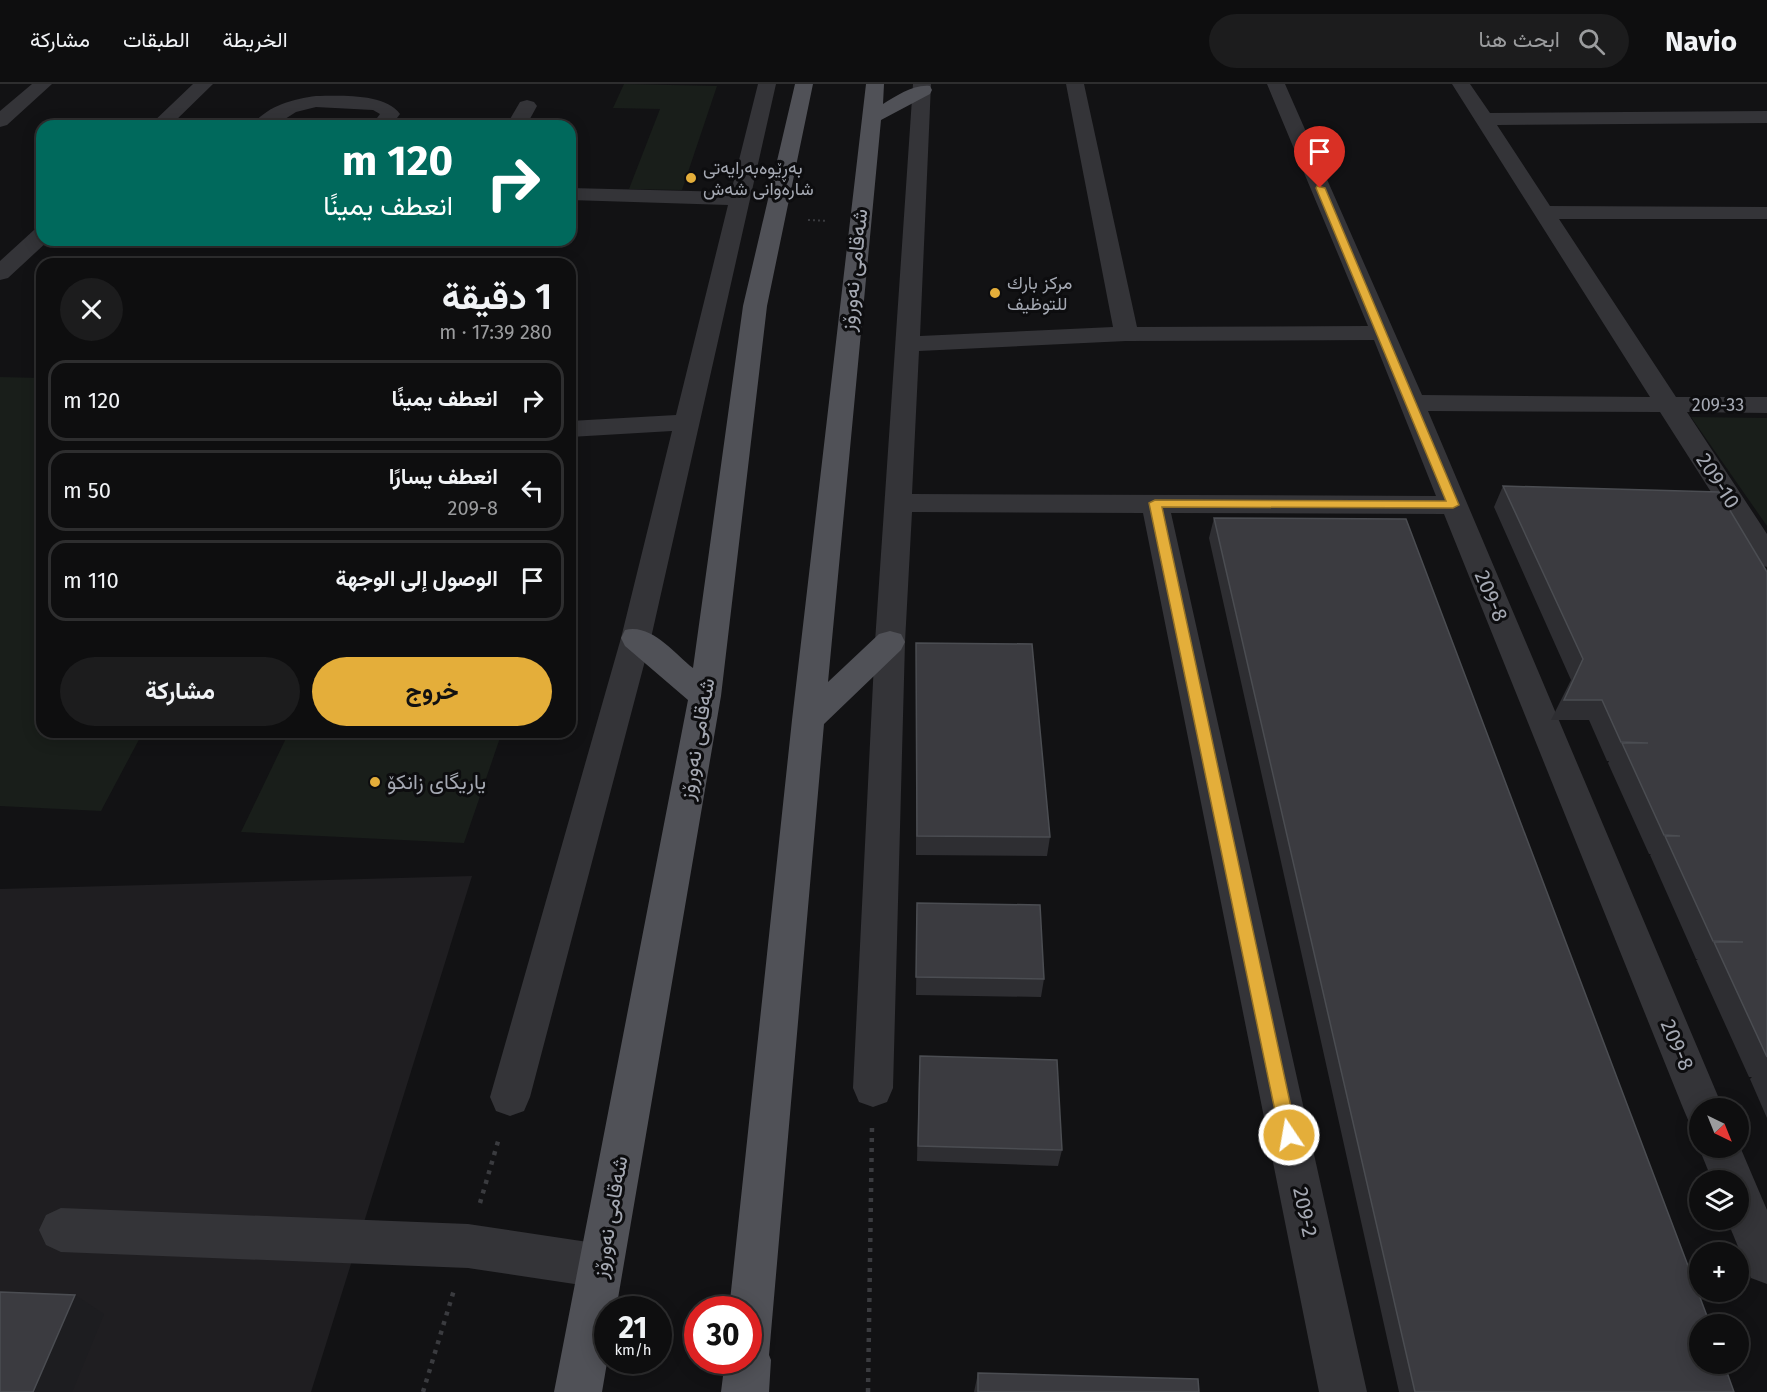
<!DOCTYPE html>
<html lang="ar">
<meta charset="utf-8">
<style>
body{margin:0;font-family:"Fira Sans",Vazirmatn,sans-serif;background:#1c1c1d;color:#f1f3f6;direction:rtl;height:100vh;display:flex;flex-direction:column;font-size:22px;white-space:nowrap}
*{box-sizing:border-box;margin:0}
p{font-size:20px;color:#9b9c9e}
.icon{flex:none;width:33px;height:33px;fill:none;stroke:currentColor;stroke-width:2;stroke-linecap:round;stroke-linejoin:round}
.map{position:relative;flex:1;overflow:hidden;direction:ltr}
.details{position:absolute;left:36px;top:174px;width:540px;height:480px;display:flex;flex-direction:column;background:#0e0e0f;border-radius:18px;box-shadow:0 3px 15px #0003,0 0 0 2px #2e2e2f;direction:rtl}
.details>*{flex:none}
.top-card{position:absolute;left:36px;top:36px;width:540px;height:126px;border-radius:18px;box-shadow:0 3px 15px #0003,0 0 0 2px #2e2e2f;direction:rtl;background:#00695c;color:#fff;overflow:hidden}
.needle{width:39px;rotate:137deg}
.buttons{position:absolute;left:1689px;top:1014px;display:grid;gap:12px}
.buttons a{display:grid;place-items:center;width:60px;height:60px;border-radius:50%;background:#0e0e0f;box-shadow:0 3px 15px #0003,0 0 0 2px #2e2e2f;font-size:30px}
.speed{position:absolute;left:594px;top:1212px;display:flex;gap:12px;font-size:30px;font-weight:700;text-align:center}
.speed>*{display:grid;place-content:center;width:78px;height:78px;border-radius:50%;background:#0e0e0f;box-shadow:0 3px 15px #0003,0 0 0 2px #2e2e2f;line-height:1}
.speed small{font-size:15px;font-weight:400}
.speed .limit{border:9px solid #d22;background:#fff;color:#111}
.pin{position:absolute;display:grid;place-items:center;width:51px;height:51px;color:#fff;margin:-62px -26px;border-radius:50% 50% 50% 0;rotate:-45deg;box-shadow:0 0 6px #0007}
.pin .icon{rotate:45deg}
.me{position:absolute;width:66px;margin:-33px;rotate:348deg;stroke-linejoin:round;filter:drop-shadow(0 0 4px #0008)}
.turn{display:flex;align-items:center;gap:21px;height:126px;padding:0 24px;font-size:27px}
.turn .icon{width:78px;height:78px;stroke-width:2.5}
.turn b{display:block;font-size:42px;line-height:51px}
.round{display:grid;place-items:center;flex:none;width:63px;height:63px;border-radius:32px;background:#1c1c1d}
.headline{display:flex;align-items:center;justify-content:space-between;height:102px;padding:0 24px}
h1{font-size:36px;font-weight:700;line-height:45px}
.cta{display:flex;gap:12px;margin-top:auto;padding:12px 24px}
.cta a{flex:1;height:69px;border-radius:36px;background:#e4ae3a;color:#111;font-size:24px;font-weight:700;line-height:69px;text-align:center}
.cta a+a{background:#1c1c1d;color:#f1f3f6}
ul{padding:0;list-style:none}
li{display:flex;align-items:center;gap:18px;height:81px;margin:0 12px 9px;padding:0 12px;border:3px solid #2e2e2f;border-radius:18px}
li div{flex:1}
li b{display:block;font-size:22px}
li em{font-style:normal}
header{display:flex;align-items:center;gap:36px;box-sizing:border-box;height:84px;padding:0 30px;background:#0e0e0f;border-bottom:2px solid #2e2e2f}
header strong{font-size:28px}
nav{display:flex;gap:33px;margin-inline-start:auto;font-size:21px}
.search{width:420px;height:54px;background:#1c1c1d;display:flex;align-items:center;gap:15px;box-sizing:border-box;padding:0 21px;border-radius:33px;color:#9b9c9e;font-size:22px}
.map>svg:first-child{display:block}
.built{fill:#1f1e21}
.green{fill:#191e1a}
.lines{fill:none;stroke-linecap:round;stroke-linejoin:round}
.path-far1{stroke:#3a3b3f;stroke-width:2;stroke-dasharray:2 3;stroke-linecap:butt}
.path{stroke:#3a3b3f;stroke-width:4.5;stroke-dasharray:4 6;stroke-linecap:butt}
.minor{fill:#343438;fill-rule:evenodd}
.major{fill:#505157;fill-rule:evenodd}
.wall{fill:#2e2e32}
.shaded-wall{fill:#1d1d20}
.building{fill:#3b3b40;stroke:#4b4d52;stroke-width:1.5}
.route{fill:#e4ae3a;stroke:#947126;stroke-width:1.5}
.poi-dot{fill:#e4ae3a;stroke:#0d0d0f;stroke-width:2}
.labels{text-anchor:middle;stroke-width:6;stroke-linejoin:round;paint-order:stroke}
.far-poi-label{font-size:18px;fill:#a5a9b3;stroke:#0d0d0f;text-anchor:start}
.far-street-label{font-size:18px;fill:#a5a9b3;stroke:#0d0d0f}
.street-label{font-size:21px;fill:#a5a9b3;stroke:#0d0d0f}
.poi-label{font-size:21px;fill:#a5a9b3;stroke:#0d0d0f;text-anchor:start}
</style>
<header>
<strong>Navio</strong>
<div class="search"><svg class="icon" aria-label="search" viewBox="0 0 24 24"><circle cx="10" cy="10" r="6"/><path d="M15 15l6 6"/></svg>ابحث هنا</div>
<nav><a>الخريطة</a><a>الطبقات</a><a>مشاركة</a></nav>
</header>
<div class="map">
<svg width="1767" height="1308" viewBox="0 0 1767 1308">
<rect width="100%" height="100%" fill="#121214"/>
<path class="built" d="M472,792L311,1308H0V805Z"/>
<path class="green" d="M624,0L717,2L682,106L629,105L660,25L613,24Z
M0,293L42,294V648H143L101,727L0,722Z
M1691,333L1767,334V442Z
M289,648H502L464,759L241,748Z"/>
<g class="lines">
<path class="path-far1" d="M808,136L828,137"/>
<path class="path" d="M480,1119L499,1054
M423,1308L454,1206
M868,1308L872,1043"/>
<path class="minor" d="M32,0H52L7,41L0,43V27Z
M193,0H213L170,42H149Z
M758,0H776L651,554L530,1013L524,1027L510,1032L496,1027L490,1013L621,554L672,347L570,353V337L676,331L728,121L570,116V104L731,108Z
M913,0H931L920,252L1113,243L1066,0H1084L1137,243L1368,242L1267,0H1285L1422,311L1650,313L1452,0H1470L1490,29L1767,27V39L1497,41L1550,122L1767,123V135H1559L1676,313H1767V329L1687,328L1767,450V483L1757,480L1660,328L1428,327L1723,1024H1700V1042L1689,1038L1683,1024L1444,430L1171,429L1367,1308H1319L1143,429L912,428L905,558L893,1004L887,1018L873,1023L859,1018L853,1004L875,558ZM1374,256L1436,412L912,410L919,267L1126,257Z
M316,12C340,12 385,9 400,30L391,42H371L380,30L373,26L316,23L296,28L274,42H252C266,22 293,15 316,12Z
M527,16L534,18L537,22L526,42H506L520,18Z
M42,144V156H49L8,194L0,196V177L34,146Z
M1738,1058L1767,1126V1200L1751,1194L1727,1136H1738V1096H1712L1699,1064H1738Z
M61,1124L468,1140L601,1160L617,1166L623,1182L617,1198L601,1204L468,1184L61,1168L46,1161L39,1146L46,1131Z"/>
<path class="major" d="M795,0H813L767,222L721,612L616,1226H608V1273L602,1308H554L688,616L625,562L621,554L625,546C651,539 674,569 693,584L743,222Z
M866,0H884L883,20C896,12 914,0 930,2L932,6L930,10L881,36L828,598L879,550L890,547L901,550L905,558L901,566L824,640L769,1271L771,1276L769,1308H721L725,1276H748V1226H729L792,636Z"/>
</g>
<path class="wall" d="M1503,402L1767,488V1034L1750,995L1752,993H1749L1696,876L1698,875H1696L1650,771L1651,770H1649L1608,679L1609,677H1607L1589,636H1551L1571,596L1494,423Z
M1214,434L1734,1308H1399L1209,454Z
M916,559L1050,753L1047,772L916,771Z
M917,819L1044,895L1041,913L916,911Z
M919,989L1062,1066L1058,1082L917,1077Z
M978,1289L1199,1308H974Z"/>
<path class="shaded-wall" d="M75,1211L104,1230L72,1308H33Z"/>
<path class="building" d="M1503,402L1719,408L1767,488V973L1714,858H1743L1713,857L1665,752H1680L1664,751L1622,659H1648L1621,658L1602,616H1564L1583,575Z
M1214,434L1406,435L1710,1240H1700V1280H1724L1734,1308H1415Z
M916,559L1032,560L1050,753L917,752Z
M917,819L1040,821L1044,895L916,893Z
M920,972L1057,976L1062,1066L918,1062Z
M0,1208L75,1211L33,1308H0Z
M978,1289L1198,1295L1199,1308H978Z"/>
<path class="route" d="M1317,102L1325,104L1459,421L1453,424L1162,423L1297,1051L1295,1057L1289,1059L1283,1057L1280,1051L1149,419L1155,416L1446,417L1316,104Z"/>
<g class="poi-dot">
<circle cx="691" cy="94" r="6"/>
<circle cx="995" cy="209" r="6"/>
<circle cx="375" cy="698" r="6"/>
</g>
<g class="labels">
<g class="far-poi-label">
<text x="703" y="90">بەڕێوەبەرایەتی<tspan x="703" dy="21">شارەوانی شەش</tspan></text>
<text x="1007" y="205">مركز بارك<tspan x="1007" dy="21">للتوظيف</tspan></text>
</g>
<g class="far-street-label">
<text x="1718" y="327">209-33</text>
</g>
<g class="street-label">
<text transform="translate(854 186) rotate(-84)" y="7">شەقامی نەورۆز</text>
<text transform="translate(1718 397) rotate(57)" y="7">209-10</text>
<text transform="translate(1491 512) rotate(67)" y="7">209-8</text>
<text transform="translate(697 655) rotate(-80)" y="7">شەقامی نەورۆز</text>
<text transform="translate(1677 961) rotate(67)" y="7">209-8</text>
<text transform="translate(1305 1128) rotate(78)" y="7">209-2</text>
<text transform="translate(610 1133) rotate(-80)" y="7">شەقامی نەورۆز</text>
</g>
<g class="poi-label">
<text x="387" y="705">یاریگای زانكۆ</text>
</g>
</g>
</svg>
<div class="buttons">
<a><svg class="needle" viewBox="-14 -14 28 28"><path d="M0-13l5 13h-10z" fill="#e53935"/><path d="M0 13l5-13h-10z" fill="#9b9c9e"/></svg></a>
<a><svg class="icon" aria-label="layers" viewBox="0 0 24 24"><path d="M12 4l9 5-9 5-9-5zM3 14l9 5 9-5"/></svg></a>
<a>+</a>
<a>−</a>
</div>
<div class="speed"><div>21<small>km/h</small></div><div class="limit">30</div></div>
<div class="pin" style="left:1320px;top:104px;background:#d93025"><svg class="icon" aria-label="arrive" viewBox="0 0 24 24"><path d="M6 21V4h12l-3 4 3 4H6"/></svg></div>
<svg class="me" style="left:1289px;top:1051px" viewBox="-20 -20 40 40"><circle r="17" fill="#e4ae3a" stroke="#fff" stroke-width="3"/><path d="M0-11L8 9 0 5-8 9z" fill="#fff"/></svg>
<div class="top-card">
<div class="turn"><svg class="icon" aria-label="right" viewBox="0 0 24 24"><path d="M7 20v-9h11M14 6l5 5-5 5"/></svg><div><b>120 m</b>انعطف يمينًا</div></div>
</div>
<section class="details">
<div class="headline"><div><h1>1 دقيقة</h1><p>280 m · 17:39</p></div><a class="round"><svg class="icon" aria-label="close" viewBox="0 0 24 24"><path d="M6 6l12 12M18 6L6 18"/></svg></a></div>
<ul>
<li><svg class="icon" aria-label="right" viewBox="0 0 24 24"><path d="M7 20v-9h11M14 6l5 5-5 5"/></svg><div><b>انعطف يمينًا</b></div><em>120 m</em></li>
<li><svg class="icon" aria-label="left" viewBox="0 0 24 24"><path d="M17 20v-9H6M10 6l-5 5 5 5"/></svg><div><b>انعطف يسارًا</b><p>209-8</p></div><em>50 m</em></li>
<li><svg class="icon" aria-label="arrive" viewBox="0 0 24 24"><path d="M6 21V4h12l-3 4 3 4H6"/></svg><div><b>الوصول إلى الوجهة</b></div><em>110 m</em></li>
</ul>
<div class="cta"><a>خروج</a><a>مشاركة</a></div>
</section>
</div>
